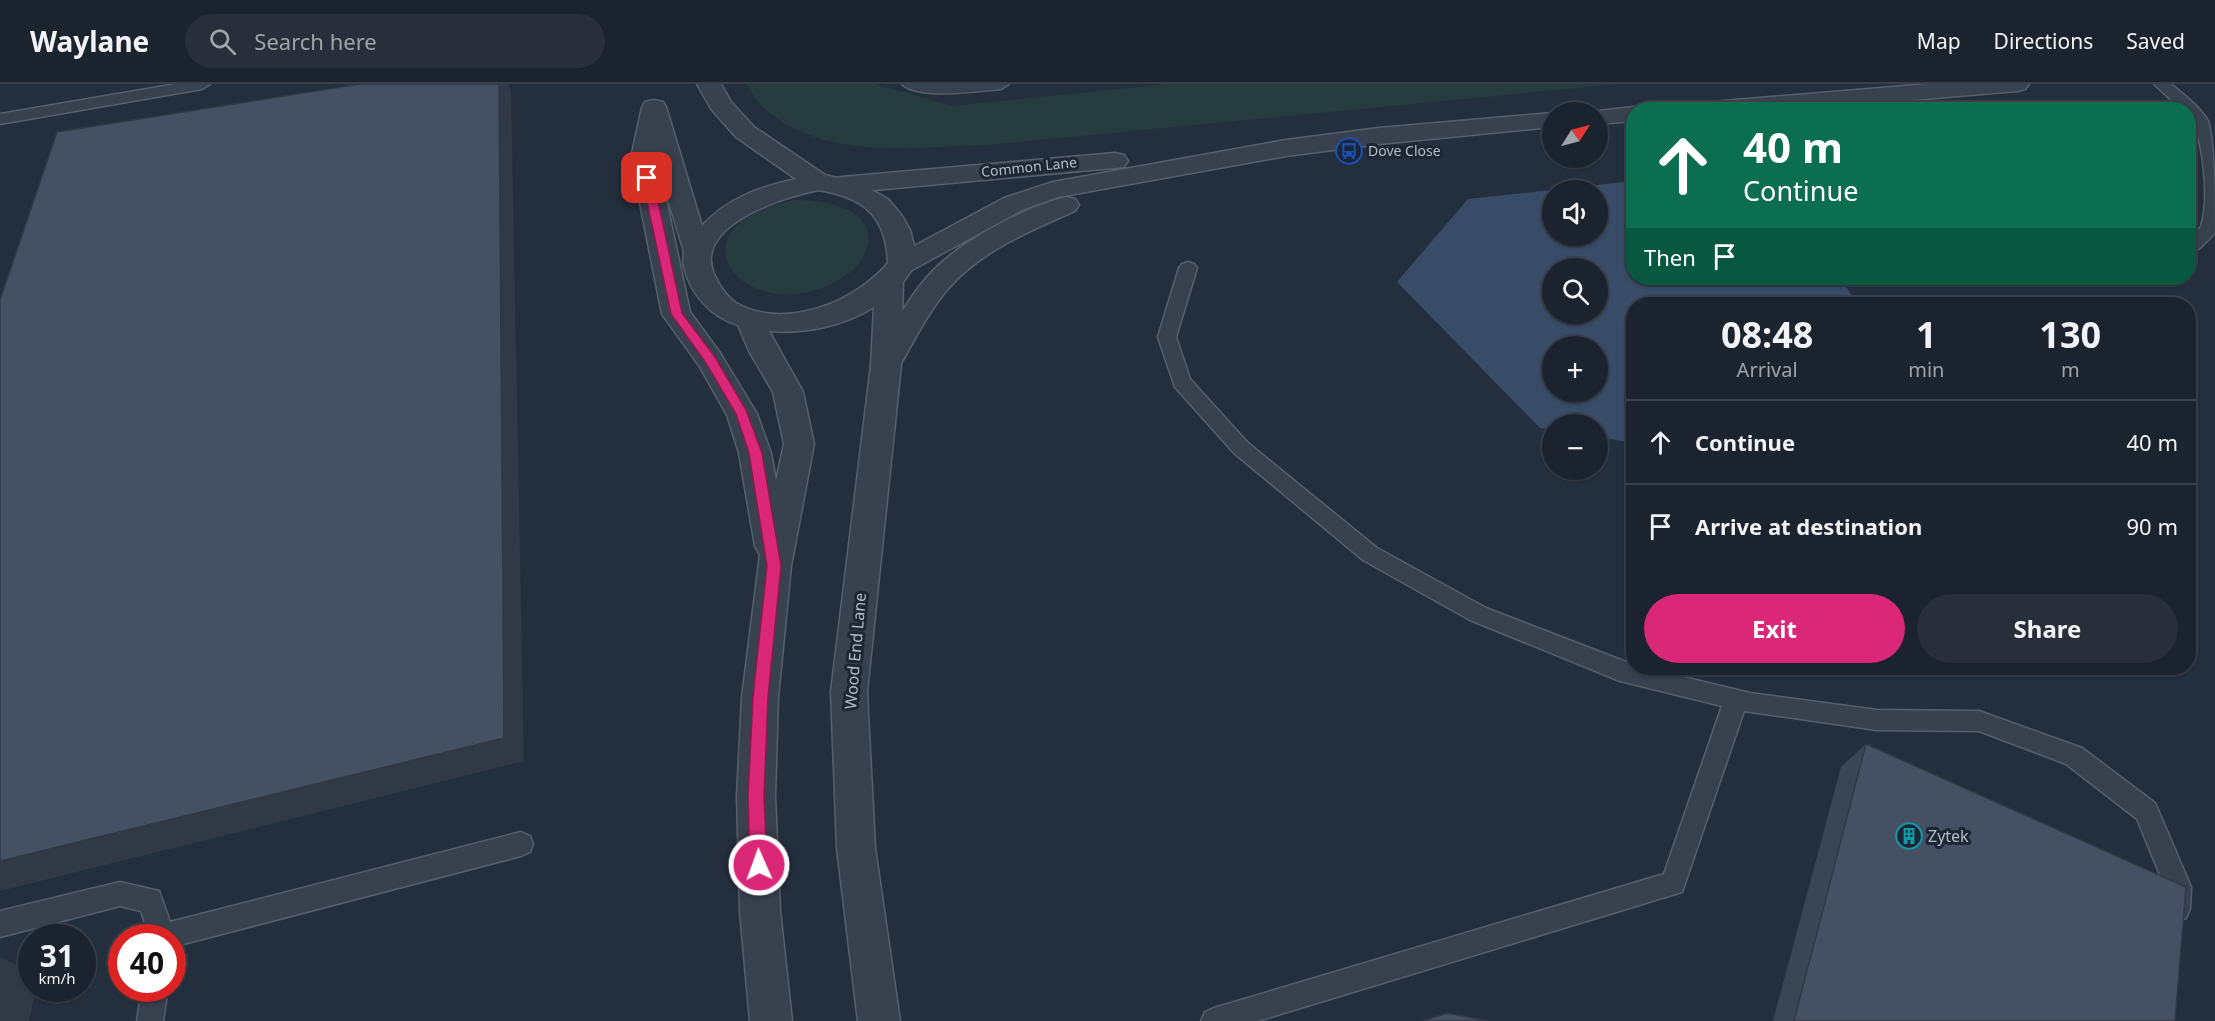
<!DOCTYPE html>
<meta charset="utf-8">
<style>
body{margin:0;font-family:"Noto Sans",sans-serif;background:#282f3a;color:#f1f3f6;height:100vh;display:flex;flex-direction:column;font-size:22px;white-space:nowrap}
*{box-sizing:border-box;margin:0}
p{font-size:20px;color:#a0a4aa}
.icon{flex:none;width:33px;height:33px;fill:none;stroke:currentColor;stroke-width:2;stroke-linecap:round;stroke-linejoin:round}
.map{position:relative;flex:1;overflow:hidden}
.panel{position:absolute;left:1626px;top:213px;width:570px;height:378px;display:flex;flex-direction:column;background:#1b232e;border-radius:24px;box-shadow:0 2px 4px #0004,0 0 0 2px #39404a}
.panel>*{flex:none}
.banner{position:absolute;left:1626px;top:18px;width:570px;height:183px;border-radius:24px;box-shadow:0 2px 4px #0004,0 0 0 2px #39404a;background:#0b6e4f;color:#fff;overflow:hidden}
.needle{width:39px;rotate:54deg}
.buttons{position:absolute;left:1542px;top:18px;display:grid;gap:12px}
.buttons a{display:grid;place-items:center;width:66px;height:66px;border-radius:50%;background:#1b232e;box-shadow:0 2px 4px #0004,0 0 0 2px #39404a;font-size:30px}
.speed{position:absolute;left:18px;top:840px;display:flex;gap:12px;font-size:30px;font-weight:700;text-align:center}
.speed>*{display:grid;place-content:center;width:78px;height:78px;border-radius:50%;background:#1b232e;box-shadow:0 2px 4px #0004,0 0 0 2px #39404a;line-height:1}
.speed small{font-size:15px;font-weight:400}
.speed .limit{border:9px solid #d22;background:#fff;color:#111}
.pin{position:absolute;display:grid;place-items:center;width:51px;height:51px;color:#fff;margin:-26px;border-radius:12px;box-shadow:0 3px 9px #0006}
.me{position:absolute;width:66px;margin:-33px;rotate:358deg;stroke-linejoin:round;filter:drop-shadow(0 0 4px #0008)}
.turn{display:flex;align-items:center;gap:21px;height:126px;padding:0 18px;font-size:27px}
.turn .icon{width:78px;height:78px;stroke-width:2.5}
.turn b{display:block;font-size:42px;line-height:51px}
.then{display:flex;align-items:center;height:57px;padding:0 18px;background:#0003;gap:12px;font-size:22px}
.eta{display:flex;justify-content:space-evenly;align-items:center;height:102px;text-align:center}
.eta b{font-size:36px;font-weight:700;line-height:42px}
.primary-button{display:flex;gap:12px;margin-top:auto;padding:12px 18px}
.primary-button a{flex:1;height:69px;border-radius:36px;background:#db2777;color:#fff;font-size:24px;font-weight:700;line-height:69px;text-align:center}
.primary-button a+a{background:#282f3a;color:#f1f3f6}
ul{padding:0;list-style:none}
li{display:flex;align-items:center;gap:18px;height:84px;padding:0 18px;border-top:2px solid #39404a}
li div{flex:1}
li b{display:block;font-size:22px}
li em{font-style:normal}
header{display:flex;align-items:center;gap:36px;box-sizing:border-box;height:84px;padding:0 30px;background:#1b232e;border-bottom:2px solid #39404a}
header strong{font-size:28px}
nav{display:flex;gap:33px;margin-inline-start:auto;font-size:21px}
.search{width:420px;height:54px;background:#282f3a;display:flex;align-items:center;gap:15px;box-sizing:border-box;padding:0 21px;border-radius:33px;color:#a0a4aa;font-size:22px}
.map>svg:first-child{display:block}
.green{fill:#263c3f}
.water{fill:#394c67;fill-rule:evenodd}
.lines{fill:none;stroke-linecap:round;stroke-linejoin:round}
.service-casing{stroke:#565f6c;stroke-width:3}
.minor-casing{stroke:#565f6c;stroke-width:3}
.tertiary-casing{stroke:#565f6c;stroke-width:3}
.service{fill:#38414e;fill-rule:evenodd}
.minor{fill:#38414e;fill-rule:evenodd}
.tertiary{fill:#38414e;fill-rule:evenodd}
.wall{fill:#3b4654}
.shaded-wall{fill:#303945}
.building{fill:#455162;stroke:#303945;stroke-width:1.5}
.route{fill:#db2777;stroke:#8e194d;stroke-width:1.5}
.labels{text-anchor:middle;stroke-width:6;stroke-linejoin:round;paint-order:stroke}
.far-poi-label{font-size:14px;fill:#b4bcc9;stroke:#1d2633;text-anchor:start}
.far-street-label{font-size:14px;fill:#b4bcc9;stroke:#1d2633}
.street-label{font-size:16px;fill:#b4bcc9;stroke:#1d2633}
.poi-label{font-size:16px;fill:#b4bcc9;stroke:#1d2633;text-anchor:start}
</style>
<header>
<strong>Waylane</strong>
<div class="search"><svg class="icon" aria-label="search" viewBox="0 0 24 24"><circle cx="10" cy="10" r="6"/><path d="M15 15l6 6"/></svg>Search here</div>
<nav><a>Map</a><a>Directions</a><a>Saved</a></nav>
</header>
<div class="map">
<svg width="2215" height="937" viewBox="0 0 2215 937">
<rect width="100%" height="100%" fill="#242f3e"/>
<path class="green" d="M746,0H875L952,22L1167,0H1618L987,61C913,63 827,77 766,26C758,19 752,8 746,0Z
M794,116C820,116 878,123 867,163C864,173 858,183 849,189C758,256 653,147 794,116Z"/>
<path class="water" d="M1633,97L1634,194H1840L1858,220H1634L1633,359L1598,353V340H1552V346L1540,344L1397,198L1468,115ZM1598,106V152H1552V106ZM1598,184V230H1552V184ZM1552,262H1598V308H1552Z"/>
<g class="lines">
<g class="service-casing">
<path id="service" d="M176,0H210L202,5L0,40V30Z
M902,0H1009L1001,5C980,7 917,16 902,0Z
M2154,0H2171C2184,11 2199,22 2208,37C2215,61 2215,120 2215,149L2200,164L2188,170V155C2193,151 2199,147 2201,142C2209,119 2204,74 2198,52C2195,43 2188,35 2188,26H2182Z
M1188,178L1194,180L1197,184L1176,253L1190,295L1248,359L1377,464L1486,524L1634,581V584H1646L1750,609L1877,626L1979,627L2082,664L2155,719L2191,803L2190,825L2186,834L2177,837L2168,834L2164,825L2165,803L2137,735L2066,680L1979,647L1877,646L1744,627L1682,808L1258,937H1201L1205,928L1214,924L1664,790L1722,622L1620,597L1470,536L1363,476L1234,369L1175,303L1158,253L1179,184L1182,180Z
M521,748L530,752L533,760L530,768L521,772L172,863V854H150L141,827L120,822L0,853V827L120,798L159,807L170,838Z
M142,904H168L163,937H137Z"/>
</g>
<g class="minor-casing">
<path id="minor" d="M1929,0H2029L2025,5L2017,7L1795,26H1688L1691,21L1700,19Z
M1634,23L1643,26H1634V37L1598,40V28H1589Z
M1552,29V43L1379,60L1286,72L1058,113L1022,126L912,186L902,189L892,186L888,180L892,174L1004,114L1053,98L1286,56L1379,44Z
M1115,69L1124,71L1128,77L1124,83L842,109L833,107L829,101L833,95L842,93Z
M1066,113L1075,115L1079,121L1075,127C1030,147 980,167 947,206C926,231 912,261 896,288L886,292L876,288L871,281C889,251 905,218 928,192C958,158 1022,124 1066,113Z"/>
</g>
<g class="tertiary-casing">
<path id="tertiary" d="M697,0H721L731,18L754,43L825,91L861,100L888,115L902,132L910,146L914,161L916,180L903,198L901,281L867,608L875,764L900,937H858L837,764L831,608L871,281L874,223C844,242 805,250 769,247L803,308L814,360L791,482L778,613L775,712L780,827L792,937H750L740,827L737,712L742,613L760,471L755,462L739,369L727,331L700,283L662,230L631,74L642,23L645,18L654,16L663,18L666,23L702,142C727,114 760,103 796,95L736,53L712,26ZM659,83C666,111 675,137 683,164C685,170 682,176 684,182C690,210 711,233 738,241L749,267L773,308L784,360L776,397L771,369L757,330L720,269L690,228ZM818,106C863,113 886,131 888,179C855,218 785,247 736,219C726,212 719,201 714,190C693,141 784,113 818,106Z"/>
</g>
<use href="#service" class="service"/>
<use href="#minor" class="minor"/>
<use href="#tertiary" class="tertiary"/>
</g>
<path class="wall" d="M1866,660L2175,937H1773L1841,683Z"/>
<path class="shaded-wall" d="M499,0H508L511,7L524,677L0,807V777Z
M0,873L32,887V904H36L29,937H0Z"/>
<path class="building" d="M360,0H499L504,654L0,777V216L57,48Z
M1866,660L2186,803L2175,937H1794Z
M1447,929L1488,937H1423Z"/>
<path class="route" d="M647,91L653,94L682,229L715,273L746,326L762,369L781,482L768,613L764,712L767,781L764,787L759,789L753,787L750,781L748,712L753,613L767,482L749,369L736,330L706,279L671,230L642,94Z"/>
<defs>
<g id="bus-ring" transform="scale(1.35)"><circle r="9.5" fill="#1d2633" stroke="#1a4fb4" stroke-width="1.5"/><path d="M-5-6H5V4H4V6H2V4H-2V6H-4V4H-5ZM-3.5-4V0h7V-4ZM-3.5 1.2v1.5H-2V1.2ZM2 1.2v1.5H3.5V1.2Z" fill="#1a4fb4"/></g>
<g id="building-ring" transform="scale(1.35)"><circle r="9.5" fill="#1d2633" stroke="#0f9aa8" stroke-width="1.5"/><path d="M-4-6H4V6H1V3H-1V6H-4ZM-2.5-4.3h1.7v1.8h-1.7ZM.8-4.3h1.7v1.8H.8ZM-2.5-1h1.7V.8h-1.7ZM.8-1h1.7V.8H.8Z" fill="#0f9aa8"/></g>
</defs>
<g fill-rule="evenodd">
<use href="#bus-ring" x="1349" y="67"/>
<use href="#building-ring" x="1909" y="752"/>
</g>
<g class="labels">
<g class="far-poi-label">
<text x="1368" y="72">Dove Close</text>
</g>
<g class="far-street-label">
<text transform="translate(1029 83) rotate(-6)" y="5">Common Lane</text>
</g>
<g class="street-label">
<text transform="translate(855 567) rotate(-85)" y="6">Wood End Lane</text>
</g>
<g class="poi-label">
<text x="1928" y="758">Zytek</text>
</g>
</g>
</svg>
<div class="buttons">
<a><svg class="needle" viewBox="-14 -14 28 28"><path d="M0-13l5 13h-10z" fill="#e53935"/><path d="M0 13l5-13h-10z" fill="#a0a4aa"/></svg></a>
<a><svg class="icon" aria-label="sound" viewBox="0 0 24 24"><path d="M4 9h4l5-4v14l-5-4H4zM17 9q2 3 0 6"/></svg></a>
<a><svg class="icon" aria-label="search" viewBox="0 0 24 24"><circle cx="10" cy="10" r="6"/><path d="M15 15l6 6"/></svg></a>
<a>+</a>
<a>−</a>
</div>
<div class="speed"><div>31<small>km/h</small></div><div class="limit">40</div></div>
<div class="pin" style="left:647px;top:94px;background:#d93025"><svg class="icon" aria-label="arrive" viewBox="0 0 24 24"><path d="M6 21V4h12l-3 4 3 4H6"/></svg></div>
<svg class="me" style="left:759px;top:781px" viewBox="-20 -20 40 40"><circle r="17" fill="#db2777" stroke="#fff" stroke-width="3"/><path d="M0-11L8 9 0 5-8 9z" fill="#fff"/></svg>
<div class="banner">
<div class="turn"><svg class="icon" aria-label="ahead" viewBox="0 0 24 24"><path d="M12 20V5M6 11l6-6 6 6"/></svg><div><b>40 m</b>Continue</div></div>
<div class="then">Then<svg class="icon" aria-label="arrive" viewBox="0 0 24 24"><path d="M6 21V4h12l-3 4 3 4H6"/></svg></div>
</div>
<section class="panel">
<div class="eta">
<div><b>08:48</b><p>Arrival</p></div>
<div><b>1</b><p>min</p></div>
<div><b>130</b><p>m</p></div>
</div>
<ul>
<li><svg class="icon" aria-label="ahead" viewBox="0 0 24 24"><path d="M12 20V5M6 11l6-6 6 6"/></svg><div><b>Continue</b></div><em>40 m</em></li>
<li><svg class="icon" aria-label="arrive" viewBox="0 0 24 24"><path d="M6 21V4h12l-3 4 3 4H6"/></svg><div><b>Arrive at destination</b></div><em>90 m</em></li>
</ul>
<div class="primary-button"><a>Exit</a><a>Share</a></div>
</section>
</div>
